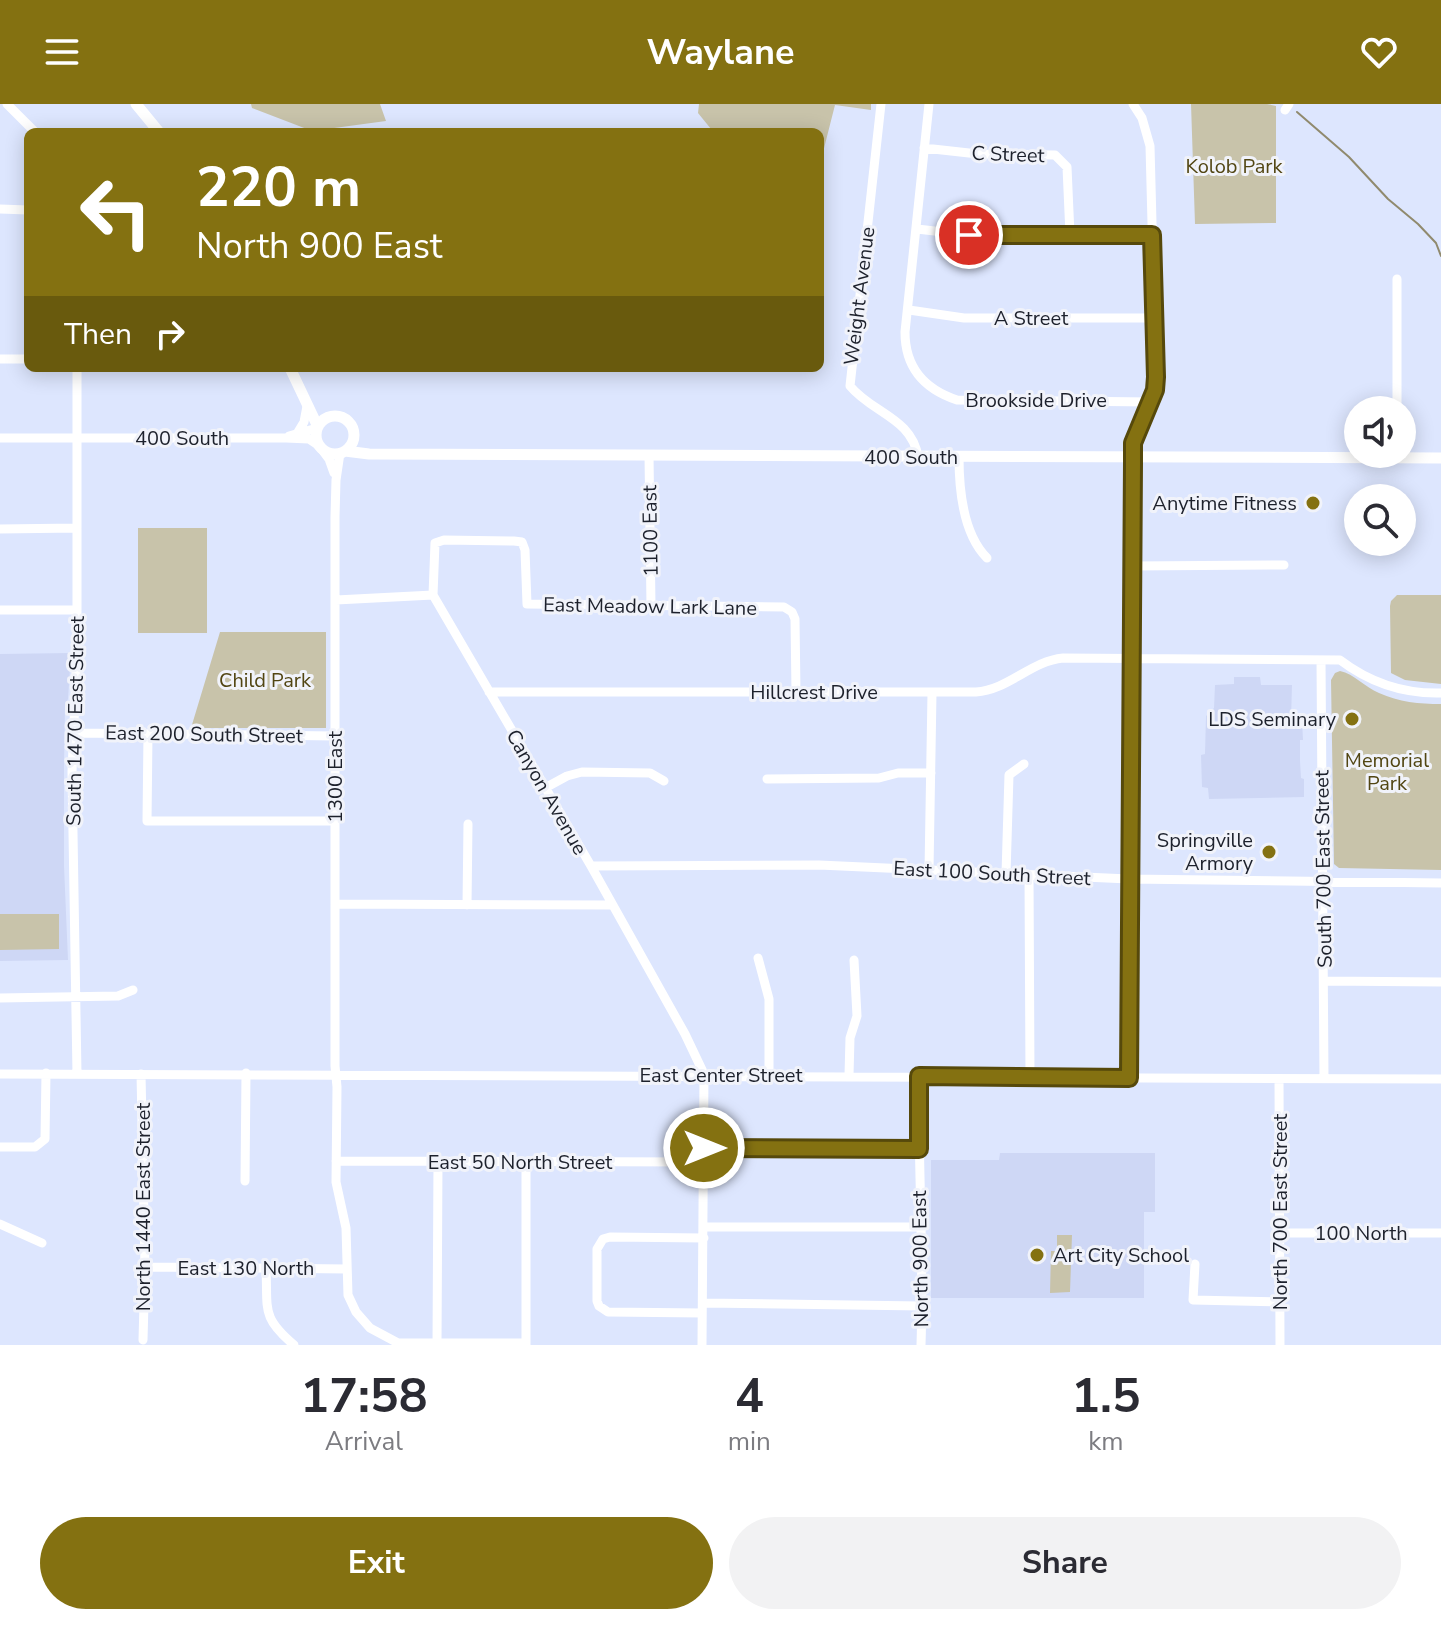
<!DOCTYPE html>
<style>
body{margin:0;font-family:"Nunito Sans",sans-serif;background:#f2f2f3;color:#2b2b33;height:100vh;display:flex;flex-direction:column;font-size:30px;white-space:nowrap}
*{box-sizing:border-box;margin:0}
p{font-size:26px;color:#7c7c81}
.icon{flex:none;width:44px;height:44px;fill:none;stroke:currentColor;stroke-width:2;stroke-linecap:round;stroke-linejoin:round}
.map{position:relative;height:1241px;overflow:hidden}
.sheet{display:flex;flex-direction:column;background:#fff;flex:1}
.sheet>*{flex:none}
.top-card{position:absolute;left:24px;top:24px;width:800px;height:244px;border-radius:12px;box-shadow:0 4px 20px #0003;background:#847111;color:#fff;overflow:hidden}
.fabs{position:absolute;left:1344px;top:292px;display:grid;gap:16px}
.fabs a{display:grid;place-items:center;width:72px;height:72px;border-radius:50%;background:#fff;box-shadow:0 4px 20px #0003;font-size:40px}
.pin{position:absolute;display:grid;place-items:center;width:68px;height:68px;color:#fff;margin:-34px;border:4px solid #fff;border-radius:50%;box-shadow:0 2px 8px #0007}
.me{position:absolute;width:88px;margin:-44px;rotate:90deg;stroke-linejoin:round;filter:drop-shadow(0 0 6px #0008)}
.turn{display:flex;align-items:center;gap:28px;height:168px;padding:0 40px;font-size:36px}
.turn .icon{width:104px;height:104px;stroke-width:2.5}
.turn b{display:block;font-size:56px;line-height:68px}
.then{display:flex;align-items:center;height:76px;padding:0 40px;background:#0003;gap:16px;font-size:30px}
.eta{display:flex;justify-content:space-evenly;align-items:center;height:136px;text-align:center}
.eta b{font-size:48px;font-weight:700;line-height:56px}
.action{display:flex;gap:16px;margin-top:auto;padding:16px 40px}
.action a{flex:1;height:92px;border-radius:48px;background:#847111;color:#fff;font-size:32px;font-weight:700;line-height:92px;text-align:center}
.action a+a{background:#f2f2f3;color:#2b2b33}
header{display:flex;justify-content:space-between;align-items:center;height:104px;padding:0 40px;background:#847111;color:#fff;font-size:36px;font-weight:700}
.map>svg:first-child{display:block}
.built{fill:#ced7f5}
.green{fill:#c8c3aa}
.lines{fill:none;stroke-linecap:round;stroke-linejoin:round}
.stream{stroke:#908a6e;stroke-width:2}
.minor{stroke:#fff;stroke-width:9}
.major{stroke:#fff;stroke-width:11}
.route-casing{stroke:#56490b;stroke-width:20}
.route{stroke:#847111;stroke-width:14}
.poi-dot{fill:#847111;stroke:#f1f3fa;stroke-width:3}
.labels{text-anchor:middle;stroke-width:6;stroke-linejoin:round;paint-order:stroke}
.street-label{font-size:20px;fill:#1d212c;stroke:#f1f3fa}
.park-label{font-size:20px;fill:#524613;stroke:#f1f3fa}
.poi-label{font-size:20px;fill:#1d212c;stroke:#f1f3fa;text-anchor:end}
</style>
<header><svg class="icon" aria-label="menu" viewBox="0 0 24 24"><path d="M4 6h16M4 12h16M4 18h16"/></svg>Waylane<svg class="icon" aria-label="heart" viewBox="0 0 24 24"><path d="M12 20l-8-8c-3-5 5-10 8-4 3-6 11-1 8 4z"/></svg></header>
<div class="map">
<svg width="1441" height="1241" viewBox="0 0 1441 1241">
<rect width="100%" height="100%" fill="#dde6fe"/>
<path class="built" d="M71,549L68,595L65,603L64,662V762L68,856L0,857V550Z
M1234,573H1260L1261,581H1292L1291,615L1302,616L1303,636H1300V657L1301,674L1304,675V693L1209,695L1208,684L1202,683L1201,651L1205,650L1206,612L1214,604L1215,581L1234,580Z
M1000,1049H1155V1108H1144V1194H931V1056H999Z"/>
<path class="green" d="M251,0H380L386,17L312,27L252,4Z
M699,0H871V6L835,1L820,60V28H720L711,25L698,9Z
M1191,0H1267L1276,2V119L1195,120Z
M138,424H207V529H138Z
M1397,491H1441V580L1405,576L1391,569L1390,502L1391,497Z
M220,528H326V624H191Z
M1340,567C1354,570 1365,583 1379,589C1399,598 1419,600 1441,600V766L1339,764L1334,760L1331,576L1335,569Z
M0,810H59V845L0,846Z
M1057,1131H1072L1070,1188L1050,1189L1051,1147H1057Z"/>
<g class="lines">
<path class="stream" d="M1297,8L1349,53L1388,95L1418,120L1436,139L1441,152"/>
<path class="minor" d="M7,0L35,28
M881,0L850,282C872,309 912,314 918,353
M929,0L905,228C905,263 924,285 957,296L1151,298
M1285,6L1289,0
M924,44L978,50L1055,51L1067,63L1070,131
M0,105L28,106
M917,125L969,131H1152
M909,206L964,214H1154
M0,255H28
M1397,306V175
M298,328L304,318L307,302
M289,332L317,324
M0,334H286L309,335L318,341
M320,343L329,355L334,369
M340,349L336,376L335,413V962L337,983L336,1078L346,1124L348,1191L356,1208L370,1224L398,1239H526
M649,351L651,502
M959,353C959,386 963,430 987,454
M0,425L77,424
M1132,462L1284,461
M433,491L591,762L685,930L704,970L702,1241
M433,491L435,439L444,436L514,437L522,438L525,446L527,500L784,503L792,508L795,515L796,588
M336,496L433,491
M0,506H77
M1321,556L1324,974
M489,588H976C1008,586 1031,557 1063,554L1340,556C1369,578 1404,590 1441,589
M74,629L335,632
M148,631L147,717H335
M767,675L879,674L898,669H931
M545,684L567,672L582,668L650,669L664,677
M591,762L819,761L1129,775L1441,779
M929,766L932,589
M1006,770L1009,671L1024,660
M1029,772L1030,973
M335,800L611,801
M467,801L468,720
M758,854L769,895V971
M1325,877L1441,878
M0,894L118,892L133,886
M0,970L1441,975
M77,970L72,668L77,546V264
M141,970L145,1163L143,1236
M849,971L850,934L857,912L854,856
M919,972C918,1062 924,1151 921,1241
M1129,974L1133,339L1155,286L1156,273L1150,42L1142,14L1133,0
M1279,975L1280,1241
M0,1043H35L45,1035L46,969
M704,1044L919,1045
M336,1057L704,1058
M245,1077L246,969
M0,1120L42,1139
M704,1123H923
M1281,1129H1441
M1195,1160L1193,1196L1281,1198
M145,1163L347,1165
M266,1165C268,1206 261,1213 294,1241
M703,1199L922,1202
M702,1209L608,1208L599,1202L597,1197V1145L603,1135L610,1133L704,1134
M437,1240L438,1058
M526,1241V1058"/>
<path class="major" d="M136,0L159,28
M290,264L318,323
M316 331a19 19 0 1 1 38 0a19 19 0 1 1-38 0Z
M345,347L369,350L1441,354"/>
</g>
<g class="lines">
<g class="route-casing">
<path id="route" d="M704,1044L919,1045V972L1129,974L1133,359V339L1155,286L1156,273L1152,131H969"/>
</g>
<use href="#route" class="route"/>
</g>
<g class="poi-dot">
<circle cx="1313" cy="399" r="8"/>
<circle cx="1352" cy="615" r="8"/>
<circle cx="1269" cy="748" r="8"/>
<circle cx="1037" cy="1151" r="8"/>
</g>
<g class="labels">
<g class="street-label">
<text transform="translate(1008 50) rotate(2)" y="7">C Street</text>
<text transform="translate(859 192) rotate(-83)" y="7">Weight Avenue</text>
<text x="1031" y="221">A Street</text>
<text x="1036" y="303">Brookside Drive</text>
<text x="182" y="341">400 South</text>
<text x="911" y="360">400 South</text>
<text transform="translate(650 427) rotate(-91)" y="7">1100 East</text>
<text transform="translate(650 502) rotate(1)" y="7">East Meadow Lark Lane</text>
<text x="814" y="595">Hillcrest Drive</text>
<text transform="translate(75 617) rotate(-89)" y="7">South 1470 East Street</text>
<text transform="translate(204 630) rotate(1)" y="7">East 200 South Street</text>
<text transform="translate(335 673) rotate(-90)" y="7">1300 East</text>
<text transform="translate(547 688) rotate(60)" y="7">Canyon Avenue</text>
<text transform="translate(1323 765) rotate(-91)" y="7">South 700 East Street</text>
<text transform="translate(992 769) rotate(3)" y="7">East 100 South Street</text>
<text x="721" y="978">East Center Street</text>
<text x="520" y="1065">East 50 North Street</text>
<text transform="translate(143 1103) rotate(-90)" y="7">North 1440 East Street</text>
<text transform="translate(1280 1108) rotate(-90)" y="7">North 700 East Street</text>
<text x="1361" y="1136">100 North</text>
<text transform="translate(920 1155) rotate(-91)" y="7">North 900 East</text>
<text x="246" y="1171">East 130 North</text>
</g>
<g class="park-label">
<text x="1234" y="69">Kolob Park</text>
<text x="265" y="583">Child Park</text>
<text x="1387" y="663">Memorial<tspan x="1387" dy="23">Park</tspan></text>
</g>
<g class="poi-label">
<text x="1297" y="406">Anytime Fitness</text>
<text x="1336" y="622">LDS Seminary</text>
<text x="1253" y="743">Springville<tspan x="1253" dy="23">Armory</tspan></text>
<text x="1053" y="1158" text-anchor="start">Art City School</text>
</g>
</g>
</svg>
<div class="fabs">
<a><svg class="icon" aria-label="sound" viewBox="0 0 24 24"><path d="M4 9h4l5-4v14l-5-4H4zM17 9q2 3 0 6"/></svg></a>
<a><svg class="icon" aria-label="search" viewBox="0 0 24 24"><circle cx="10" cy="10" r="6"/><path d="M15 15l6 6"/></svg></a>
</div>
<div class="pin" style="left:969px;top:131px;background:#d93025"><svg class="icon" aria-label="arrive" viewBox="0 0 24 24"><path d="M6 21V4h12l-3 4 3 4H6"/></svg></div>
<svg class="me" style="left:704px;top:1044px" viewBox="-20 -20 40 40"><circle r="17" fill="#847111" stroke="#fff" stroke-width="3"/><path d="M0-11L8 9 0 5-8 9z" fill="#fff"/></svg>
<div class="top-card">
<div class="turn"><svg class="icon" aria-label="left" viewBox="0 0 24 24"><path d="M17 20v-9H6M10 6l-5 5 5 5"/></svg><div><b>220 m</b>North 900 East</div></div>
<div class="then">Then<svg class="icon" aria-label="right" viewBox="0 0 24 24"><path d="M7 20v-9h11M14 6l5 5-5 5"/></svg></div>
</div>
</div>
<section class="sheet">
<div class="eta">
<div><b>17:58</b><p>Arrival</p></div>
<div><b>4</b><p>min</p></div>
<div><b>1.5</b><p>km</p></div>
</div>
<div class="action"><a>Exit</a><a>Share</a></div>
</section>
